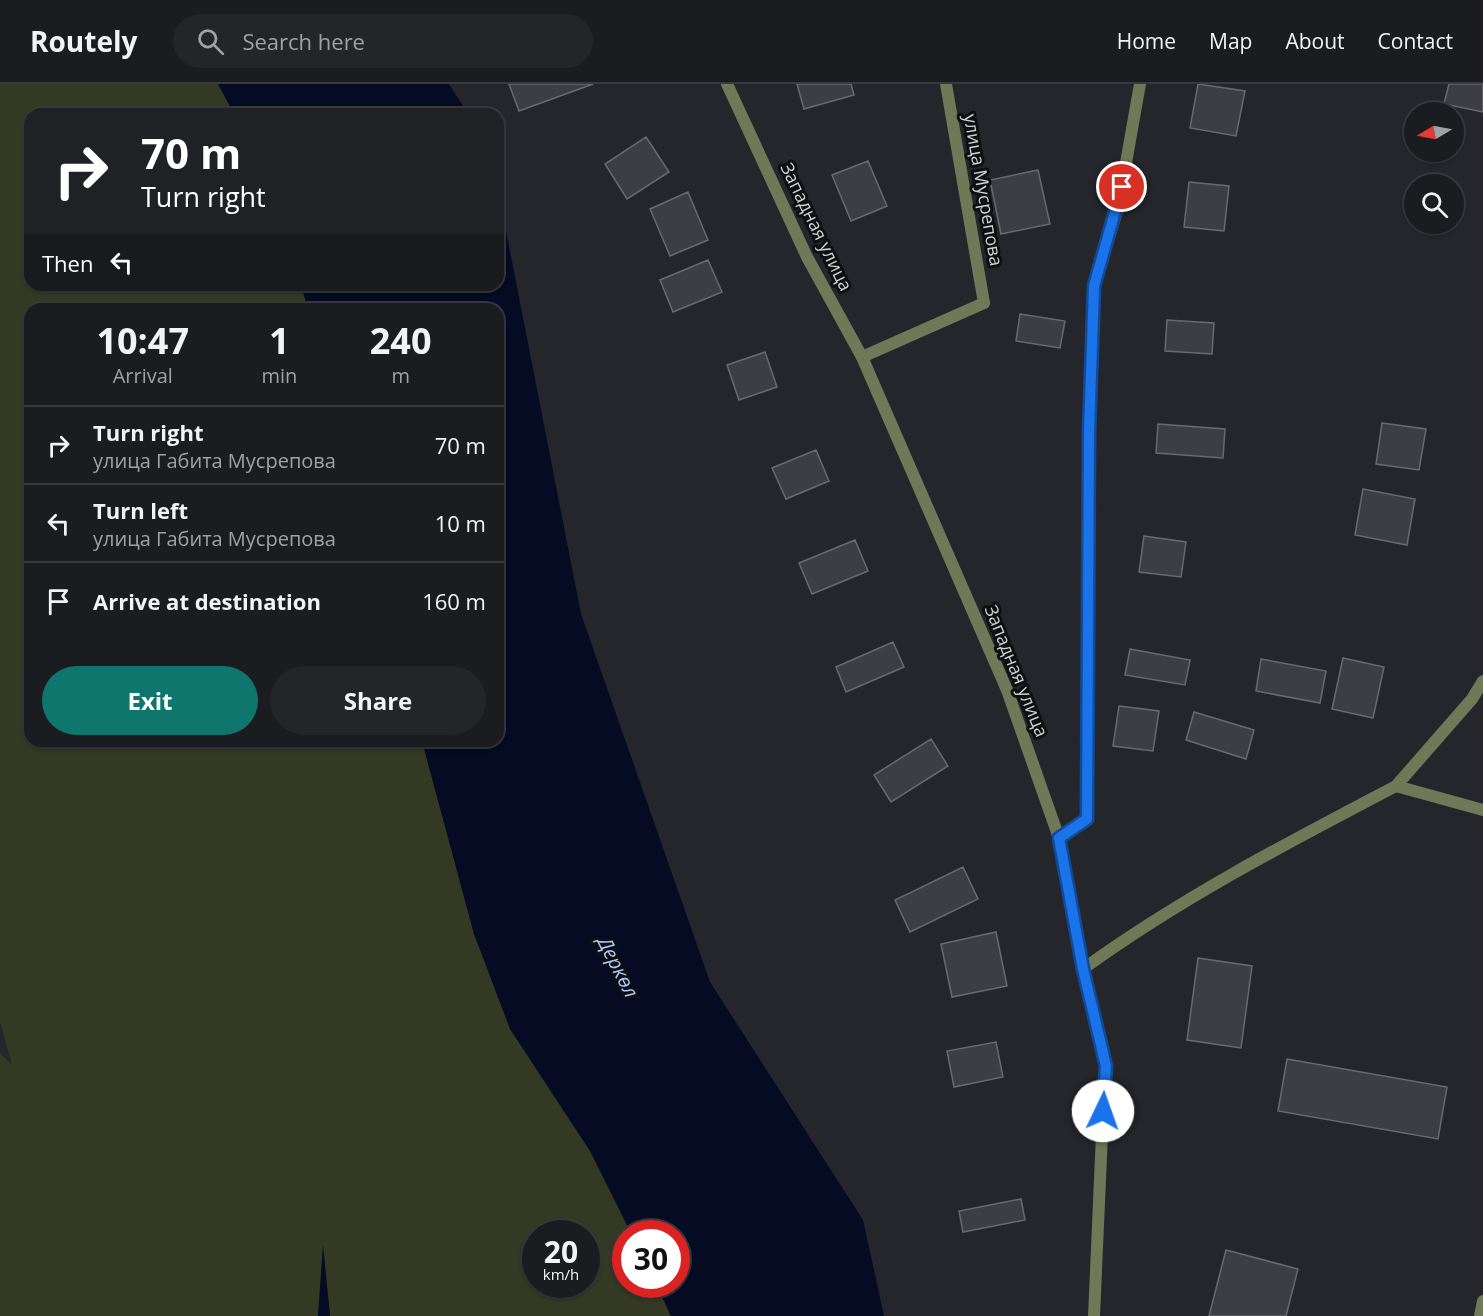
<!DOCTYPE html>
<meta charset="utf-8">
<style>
body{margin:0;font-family:"Open Sans",sans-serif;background:#242529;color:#f1f3f6;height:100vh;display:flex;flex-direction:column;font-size:22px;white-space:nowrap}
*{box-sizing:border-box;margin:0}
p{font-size:20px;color:#a0a1a5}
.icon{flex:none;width:33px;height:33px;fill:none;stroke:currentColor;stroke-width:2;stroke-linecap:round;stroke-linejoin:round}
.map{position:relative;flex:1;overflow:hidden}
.panel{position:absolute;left:24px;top:219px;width:480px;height:444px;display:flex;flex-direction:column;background:#1b1c20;border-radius:18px;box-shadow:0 2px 4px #0004,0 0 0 2px #393a3e}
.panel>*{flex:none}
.banner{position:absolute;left:24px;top:24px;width:480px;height:183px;border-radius:18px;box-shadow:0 2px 4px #0004,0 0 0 2px #393a3e;background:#202124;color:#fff;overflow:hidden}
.needle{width:39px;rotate:260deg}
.tools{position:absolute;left:1404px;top:18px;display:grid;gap:12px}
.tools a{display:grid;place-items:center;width:60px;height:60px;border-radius:50%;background:#1b1c20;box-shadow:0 2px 4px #0004,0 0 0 2px #393a3e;font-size:30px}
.speed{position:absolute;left:522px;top:1136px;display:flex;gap:12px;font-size:30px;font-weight:700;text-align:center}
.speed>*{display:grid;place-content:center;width:78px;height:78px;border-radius:50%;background:#1b1c20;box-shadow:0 2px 4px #0004,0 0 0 2px #393a3e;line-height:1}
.speed small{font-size:15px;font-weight:400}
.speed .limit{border:9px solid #d22;background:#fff;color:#111}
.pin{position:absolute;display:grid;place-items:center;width:51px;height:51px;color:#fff;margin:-26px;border:3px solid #fff;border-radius:50%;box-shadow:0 2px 6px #0007}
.me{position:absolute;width:66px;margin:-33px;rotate:3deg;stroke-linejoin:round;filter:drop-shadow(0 0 4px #0008)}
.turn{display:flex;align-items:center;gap:21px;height:126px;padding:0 18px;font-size:27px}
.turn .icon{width:78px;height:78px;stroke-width:2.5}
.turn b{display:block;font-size:42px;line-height:51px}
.then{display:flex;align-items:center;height:57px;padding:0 18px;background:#0003;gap:12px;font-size:22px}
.eta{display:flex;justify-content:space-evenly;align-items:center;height:102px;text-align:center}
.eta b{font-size:36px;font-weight:700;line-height:42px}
.cta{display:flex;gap:12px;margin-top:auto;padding:12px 18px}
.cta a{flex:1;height:69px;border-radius:36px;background:#0f766e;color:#fff;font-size:24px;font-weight:700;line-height:69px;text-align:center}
.cta a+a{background:#242529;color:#f1f3f6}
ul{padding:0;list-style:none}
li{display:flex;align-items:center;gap:18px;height:78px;padding:0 18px;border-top:2px solid #393a3e}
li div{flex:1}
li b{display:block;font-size:22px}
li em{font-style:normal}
header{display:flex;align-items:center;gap:36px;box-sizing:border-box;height:84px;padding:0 30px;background:#1b1c20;border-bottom:2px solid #393a3e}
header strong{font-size:28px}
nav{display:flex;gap:33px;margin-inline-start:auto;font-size:21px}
.search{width:420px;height:54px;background:#242529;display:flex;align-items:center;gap:15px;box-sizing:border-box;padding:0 21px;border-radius:33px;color:#a0a1a5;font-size:22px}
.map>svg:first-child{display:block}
.green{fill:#333922;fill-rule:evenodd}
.water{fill:#040b22}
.building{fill:#3c3e43;stroke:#686a70;stroke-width:1.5}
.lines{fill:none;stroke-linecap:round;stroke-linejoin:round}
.service{stroke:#6f7857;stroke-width:12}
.minor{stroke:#6f7857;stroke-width:12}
.route-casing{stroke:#114b97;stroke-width:15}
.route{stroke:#1a73e8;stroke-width:10}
.labels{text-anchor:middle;stroke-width:6;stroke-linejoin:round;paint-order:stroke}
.street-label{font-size:18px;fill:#cfd1d4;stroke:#0e0f11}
.water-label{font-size:20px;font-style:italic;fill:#aec8fe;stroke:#0e0f11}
</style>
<header>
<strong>Routely</strong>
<div class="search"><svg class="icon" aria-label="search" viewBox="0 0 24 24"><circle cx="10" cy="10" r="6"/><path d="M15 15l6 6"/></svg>Search here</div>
<nav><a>Home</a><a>Map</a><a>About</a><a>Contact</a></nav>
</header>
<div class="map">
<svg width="1483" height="1232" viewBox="0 0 1483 1232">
<rect width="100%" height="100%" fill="#24262b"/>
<path class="green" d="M0,0H218L234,30H30V201H301L308,225H30V657H422L474,850L590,1067L631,1149H626V1200H656L671,1232H330L323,1166L318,1232H0V969L12,981L0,938ZM536,1149H586V1200H536Z"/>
<path class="water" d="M218,0H449L468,30H234Z
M498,106L581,530L710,898L863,1136L884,1232H671L656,1200H676V1149H631L590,1067L510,945L474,850L422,657H498V225H308L301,201H498Z
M323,1161L330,1232H318Z"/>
<path class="building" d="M509,0H593L519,27Z
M797,0H851L854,11L804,25Z
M1198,0L1245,7L1236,52L1190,44Z
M1449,0H1483V28L1444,20Z
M646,53L669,88L627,115L605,80Z
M868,77L887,122L851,137L832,91Z
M1038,86L1050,140L1001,150L990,96Z
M1189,98L1229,102L1224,147L1184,143Z
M688,108L708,156L670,172L650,125Z
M708,176L722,208L673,228L660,196Z
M1020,230L1065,237L1060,264L1016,257Z
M1167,236L1214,239L1212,270L1165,267Z
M765,268L777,303L739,316L727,281Z
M1382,339L1426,345L1419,386L1376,380Z
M1158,340L1225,345L1223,374L1156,369Z
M816,366L829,397L786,415L772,384Z
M1363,405L1415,415L1407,461L1355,451Z
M1144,452L1186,458L1181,493L1139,488Z
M855,456L868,487L812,510L799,479Z
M893,558L904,583L846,608L836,583Z
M1130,565L1190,576L1185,601L1125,591Z
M1343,574L1384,583L1373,634L1332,625Z
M1261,575L1326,587L1320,619L1256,607Z
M1119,622L1159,627L1153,667L1113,662Z
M1194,628L1254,646L1246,675L1186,656Z
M931,655L948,682L891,718L874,691Z
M963,783L978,815L910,848L895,816Z
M996,848L1007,902L952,913L941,860Z
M1198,874L1252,882L1241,964L1187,956Z
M996,958L1003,993L954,1003L947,967Z
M1287,975L1447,1003L1438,1055L1278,1027Z
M1021,1115L1025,1136L963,1148L959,1127Z
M1226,1166L1298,1185L1286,1232H1209Z"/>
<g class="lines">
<path class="service" d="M862,273L984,219"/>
<path class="minor" d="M727,0L807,173L862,273L1007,606L1059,754L1083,885L1105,982L1094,1232
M946,0L984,219
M1483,597L1472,615L1396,702L1483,726
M1059,754L1087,735L1089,348L1094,202L1118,124L1140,0
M1083,885C1181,814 1289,758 1396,702
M1480,1232L1483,1217"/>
</g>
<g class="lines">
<g class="route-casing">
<path id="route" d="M1103,1027L1106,982L1083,885L1059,754L1087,735L1089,348L1094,202L1122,103"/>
</g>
<use href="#route" class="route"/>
</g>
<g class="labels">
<g class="street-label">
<text transform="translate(983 106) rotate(80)" y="6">улица Мусрепова</text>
<text transform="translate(816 143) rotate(64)" y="6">Западная улица</text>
<text transform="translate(1016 587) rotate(68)" y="6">Западная улица</text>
</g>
<g class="water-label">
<text transform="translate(618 883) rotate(63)" y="7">Деркөл</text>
</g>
</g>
</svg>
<div class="tools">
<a><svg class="needle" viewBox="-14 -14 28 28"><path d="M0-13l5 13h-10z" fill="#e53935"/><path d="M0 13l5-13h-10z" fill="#a0a1a5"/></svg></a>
<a><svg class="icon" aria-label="search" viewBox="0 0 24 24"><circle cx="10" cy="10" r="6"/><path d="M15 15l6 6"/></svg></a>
</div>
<div class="speed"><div>20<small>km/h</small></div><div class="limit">30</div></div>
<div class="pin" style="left:1122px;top:103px;background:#d93025"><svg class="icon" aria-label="arrive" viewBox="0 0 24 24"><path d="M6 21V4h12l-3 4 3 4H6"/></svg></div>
<svg class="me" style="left:1103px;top:1027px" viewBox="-20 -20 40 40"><circle r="19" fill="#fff"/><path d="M0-13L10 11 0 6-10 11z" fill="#1a73e8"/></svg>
<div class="banner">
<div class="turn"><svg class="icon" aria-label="right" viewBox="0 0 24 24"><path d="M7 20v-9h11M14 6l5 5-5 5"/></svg><div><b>70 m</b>Turn right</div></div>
<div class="then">Then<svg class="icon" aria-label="left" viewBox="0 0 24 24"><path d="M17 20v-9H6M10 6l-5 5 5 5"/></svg></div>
</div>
<section class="panel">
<div class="eta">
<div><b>10:47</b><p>Arrival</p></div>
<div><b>1</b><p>min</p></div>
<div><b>240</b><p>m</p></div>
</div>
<ul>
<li><svg class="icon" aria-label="right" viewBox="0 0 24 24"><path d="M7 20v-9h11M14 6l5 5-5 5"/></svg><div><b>Turn right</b><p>улица Габита Мусрепова</p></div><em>70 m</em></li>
<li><svg class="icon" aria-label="left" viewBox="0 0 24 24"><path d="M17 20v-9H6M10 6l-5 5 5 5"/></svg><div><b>Turn left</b><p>улица Габита Мусрепова</p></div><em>10 m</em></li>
<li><svg class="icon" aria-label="arrive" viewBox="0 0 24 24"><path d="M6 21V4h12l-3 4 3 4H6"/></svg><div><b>Arrive at destination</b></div><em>160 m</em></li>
</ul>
<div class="cta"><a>Exit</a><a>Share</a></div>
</section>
</div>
